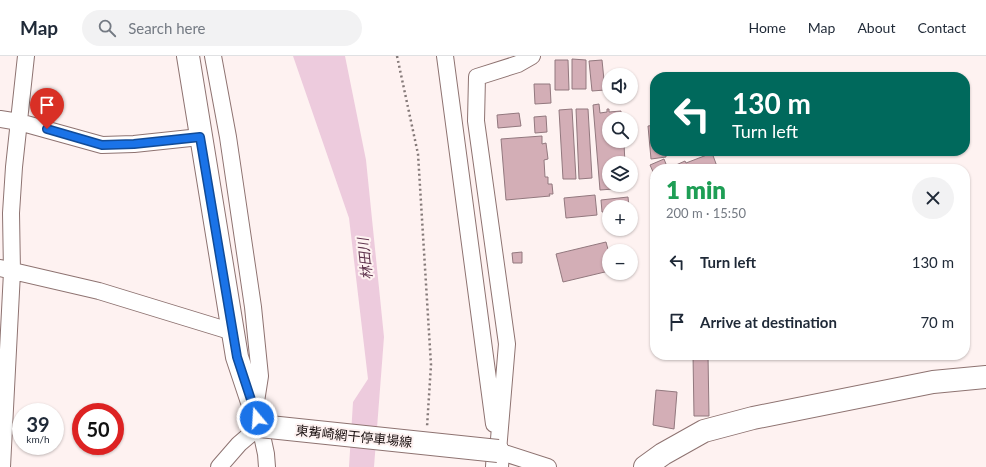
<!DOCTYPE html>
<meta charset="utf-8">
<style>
body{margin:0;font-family:Lato,"Noto Sans JP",sans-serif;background:#f2f2f3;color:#1f2937;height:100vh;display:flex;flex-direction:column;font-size:15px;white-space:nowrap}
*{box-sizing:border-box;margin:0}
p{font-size:13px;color:#747a83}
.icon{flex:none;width:22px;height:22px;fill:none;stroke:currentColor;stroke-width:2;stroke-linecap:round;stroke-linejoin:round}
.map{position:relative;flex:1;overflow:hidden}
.side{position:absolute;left:650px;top:108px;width:320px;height:196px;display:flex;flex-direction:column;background:#fff;border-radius:16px;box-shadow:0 1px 3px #0004}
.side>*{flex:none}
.hud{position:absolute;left:650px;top:16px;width:320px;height:84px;border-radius:16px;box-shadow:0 1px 3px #0004;background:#00695c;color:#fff;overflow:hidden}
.tools{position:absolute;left:602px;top:12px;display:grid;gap:8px}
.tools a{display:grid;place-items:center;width:36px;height:36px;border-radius:50%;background:#fff;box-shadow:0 1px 3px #0004;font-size:20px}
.speed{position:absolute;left:12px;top:347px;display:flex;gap:8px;font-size:20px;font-weight:700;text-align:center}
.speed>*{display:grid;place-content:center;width:52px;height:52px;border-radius:50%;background:#fff;box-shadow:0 1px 3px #0004;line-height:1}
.speed small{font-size:10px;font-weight:400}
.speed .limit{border:6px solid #d22;background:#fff;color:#111}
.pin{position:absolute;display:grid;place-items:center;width:34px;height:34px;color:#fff;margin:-41px -17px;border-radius:50% 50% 50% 0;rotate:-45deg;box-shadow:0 0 4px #0007}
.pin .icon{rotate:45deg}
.me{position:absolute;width:44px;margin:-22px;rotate:342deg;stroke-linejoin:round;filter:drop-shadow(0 0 3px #0008)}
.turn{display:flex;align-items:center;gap:14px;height:84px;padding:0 16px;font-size:18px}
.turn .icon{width:52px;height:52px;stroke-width:2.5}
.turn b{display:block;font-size:28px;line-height:34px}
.round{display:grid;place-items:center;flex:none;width:42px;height:42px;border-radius:21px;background:#f2f2f3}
.summary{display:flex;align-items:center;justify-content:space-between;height:68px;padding:0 16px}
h1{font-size:24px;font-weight:800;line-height:30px;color:#1e9e55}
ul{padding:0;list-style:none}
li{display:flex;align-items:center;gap:12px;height:60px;padding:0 16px}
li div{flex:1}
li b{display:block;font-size:15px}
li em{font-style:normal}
header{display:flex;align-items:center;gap:24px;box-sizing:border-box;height:56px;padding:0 20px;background:#fff;border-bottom:1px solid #e0e1e3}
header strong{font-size:19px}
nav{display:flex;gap:22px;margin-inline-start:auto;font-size:14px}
.search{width:280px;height:36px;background:#f2f2f3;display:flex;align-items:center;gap:10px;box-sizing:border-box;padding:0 14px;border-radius:22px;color:#747a83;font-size:15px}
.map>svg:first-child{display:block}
.water{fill:#edcbdd}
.building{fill:#d3aeb6;stroke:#92787e}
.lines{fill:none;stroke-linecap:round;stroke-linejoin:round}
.street-casing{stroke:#8e7371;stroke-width:18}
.secondary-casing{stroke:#8e7371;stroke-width:24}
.path{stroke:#847978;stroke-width:2.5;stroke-dasharray:2 3;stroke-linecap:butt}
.street{stroke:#fff;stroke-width:16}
.secondary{stroke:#fff;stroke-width:22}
.secondary-bridge-casing{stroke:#8e7371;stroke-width:24;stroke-linecap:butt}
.secondary-bridge{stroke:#fff;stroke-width:22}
.route-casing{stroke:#114b97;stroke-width:10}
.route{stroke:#1a73e8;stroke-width:7}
.labels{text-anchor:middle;stroke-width:4;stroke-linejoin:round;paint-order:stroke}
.street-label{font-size:13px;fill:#190f0f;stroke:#fef2f1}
.water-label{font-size:14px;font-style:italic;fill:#5e324c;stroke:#fef2f1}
</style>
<header>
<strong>Map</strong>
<div class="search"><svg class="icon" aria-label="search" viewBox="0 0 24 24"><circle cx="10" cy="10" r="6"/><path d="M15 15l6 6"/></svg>Search here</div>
<nav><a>Home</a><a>Map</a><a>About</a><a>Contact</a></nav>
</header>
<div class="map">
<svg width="986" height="411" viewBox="0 0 986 411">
<rect width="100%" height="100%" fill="#fef2f1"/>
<path class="water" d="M293,0H345L366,104L384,281L374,411H349L353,346L368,323L349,162Z"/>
<path class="building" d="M572,3L586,4V33H572Z
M555,4H568L569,34H555Z
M602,4L605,34L592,35L589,5Z
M534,28H550L551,47L535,48Z
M599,48L600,57L607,56V53H609V56L621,55V63H609V85H625L626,88H624L625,107H609V129H629L627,132L600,134L593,49Z
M572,53L576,123H563L559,54Z
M576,53H588L592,122L579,123Z
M519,57L521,70L498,72L497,59Z
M546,60L547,76L535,77L534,61Z
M655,69V95H666V101L651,103L648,70Z
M542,80V88L546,87L548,103L544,104L545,121H548V128H552L553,138H549L550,140L506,144L501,83Z
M712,97L718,113H672L677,111L676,109L685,105L686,107Z
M664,103L668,113H655L654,118L650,109Z
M655,120V167L651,122Z
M595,139L597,159L566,162L564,142Z
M628,141L629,151H609V156H602L601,144Z
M606,186L609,197V215L563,226L556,198Z
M522,196V207H513L512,197Z
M693,299H708L709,360H694Z
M656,334L677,336L674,373L653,369Z"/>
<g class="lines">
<g class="street-casing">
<path id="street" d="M213,0L228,81L253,251L260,320L255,352
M445,0L494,368
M0,63L19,66L102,89L134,88L200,81
M0,212L99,235L233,276
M498,395L507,288L476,65L477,21L518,8L532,0
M498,395L548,411
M2,411L12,216L11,157L14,111L26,0
M219,411L239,388L260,370L266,398L267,411"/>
</g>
<g class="secondary-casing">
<path id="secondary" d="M188,0L237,301L260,370
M497,411L498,395
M645,411L663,398L704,375L753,362L933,326L986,321"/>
</g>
<path class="path" d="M397,0L418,98L431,309L427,371"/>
<use href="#street" class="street"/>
<use href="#secondary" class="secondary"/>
<g class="secondary-bridge-casing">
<path id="secondary-bridge" d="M260,370L498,395"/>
</g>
<use href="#secondary-bridge" class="secondary-bridge"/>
</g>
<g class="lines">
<g class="route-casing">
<path id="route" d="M47,73L102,89L134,88L200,81L237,301L257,362"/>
</g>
<use href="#route" class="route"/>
</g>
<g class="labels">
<g class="street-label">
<text transform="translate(354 380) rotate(6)" y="5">東觜崎網干停車場線</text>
</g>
<g class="water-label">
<text transform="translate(365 203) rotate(-96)" y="5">林田川</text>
</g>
</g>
</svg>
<div class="tools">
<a><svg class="icon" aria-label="sound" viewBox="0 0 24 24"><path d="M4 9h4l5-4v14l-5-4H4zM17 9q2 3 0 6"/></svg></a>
<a><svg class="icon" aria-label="search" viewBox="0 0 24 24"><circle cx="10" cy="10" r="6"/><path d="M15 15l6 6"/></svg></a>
<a><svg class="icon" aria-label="layers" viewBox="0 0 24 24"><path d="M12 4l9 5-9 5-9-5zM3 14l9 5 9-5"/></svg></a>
<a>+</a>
<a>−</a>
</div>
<div class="speed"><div>39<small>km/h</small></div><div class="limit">50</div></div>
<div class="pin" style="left:47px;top:73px;background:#d93025"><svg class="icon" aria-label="arrive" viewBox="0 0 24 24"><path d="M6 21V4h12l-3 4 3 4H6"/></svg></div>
<svg class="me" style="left:257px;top:362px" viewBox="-20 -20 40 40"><circle r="17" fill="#1a73e8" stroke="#fff" stroke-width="3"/><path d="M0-11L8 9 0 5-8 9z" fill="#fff"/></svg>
<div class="hud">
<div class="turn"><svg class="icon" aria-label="left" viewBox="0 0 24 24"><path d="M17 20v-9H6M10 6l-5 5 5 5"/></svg><div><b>130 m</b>Turn left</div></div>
</div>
<section class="side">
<div class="summary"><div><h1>1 min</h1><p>200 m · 15:50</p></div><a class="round"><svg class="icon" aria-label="close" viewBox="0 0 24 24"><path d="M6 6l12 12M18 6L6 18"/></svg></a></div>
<ul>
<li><svg class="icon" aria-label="left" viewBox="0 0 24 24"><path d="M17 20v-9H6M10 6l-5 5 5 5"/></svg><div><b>Turn left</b></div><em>130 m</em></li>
<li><svg class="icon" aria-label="arrive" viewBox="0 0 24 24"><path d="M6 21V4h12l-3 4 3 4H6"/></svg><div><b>Arrive at destination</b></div><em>70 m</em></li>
</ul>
</section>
</div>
